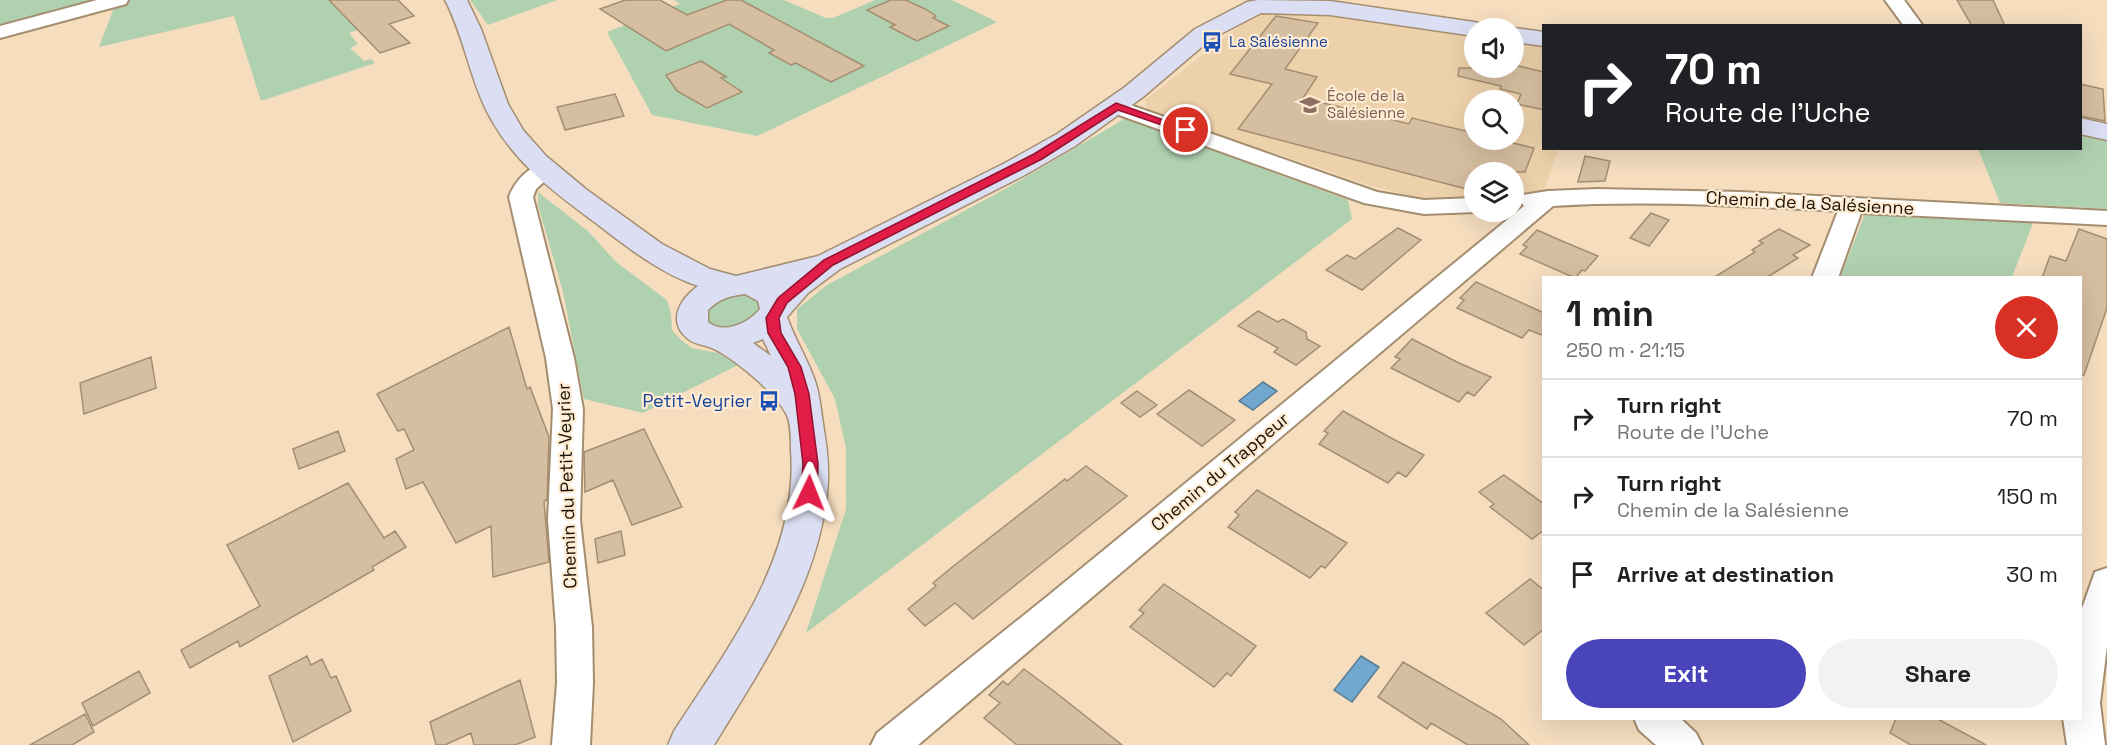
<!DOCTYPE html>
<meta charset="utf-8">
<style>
body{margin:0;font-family:"Space Grotesk",sans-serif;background:#f2f2f2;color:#202124;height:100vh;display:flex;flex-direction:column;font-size:22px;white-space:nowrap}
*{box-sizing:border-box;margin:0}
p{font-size:20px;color:#757577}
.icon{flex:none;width:33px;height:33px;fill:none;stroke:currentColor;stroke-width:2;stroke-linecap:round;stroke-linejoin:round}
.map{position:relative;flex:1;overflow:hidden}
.side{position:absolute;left:1542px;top:276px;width:540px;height:444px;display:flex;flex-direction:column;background:#fff;border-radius:0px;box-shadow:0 6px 24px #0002}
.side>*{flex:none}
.banner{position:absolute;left:1542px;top:24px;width:540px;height:126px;border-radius:0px;box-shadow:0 6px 24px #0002;background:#202124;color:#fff;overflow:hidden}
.fabs{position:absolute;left:1464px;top:18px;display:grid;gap:12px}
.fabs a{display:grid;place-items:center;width:60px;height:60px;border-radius:50%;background:#fff;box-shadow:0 6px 24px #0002;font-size:30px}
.pin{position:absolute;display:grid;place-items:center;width:51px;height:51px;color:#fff;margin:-26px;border:3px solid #fff;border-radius:50%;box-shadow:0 2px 6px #0007}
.me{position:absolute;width:66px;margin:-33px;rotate:2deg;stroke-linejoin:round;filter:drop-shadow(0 0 4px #0008)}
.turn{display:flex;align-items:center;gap:21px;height:126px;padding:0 24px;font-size:27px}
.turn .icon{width:78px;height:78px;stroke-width:2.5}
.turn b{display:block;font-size:42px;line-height:51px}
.round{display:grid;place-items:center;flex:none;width:63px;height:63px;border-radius:32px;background:#f2f2f2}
.headline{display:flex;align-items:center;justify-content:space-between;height:102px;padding:0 24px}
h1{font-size:36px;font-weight:600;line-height:45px}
.cta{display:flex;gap:12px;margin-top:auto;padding:12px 24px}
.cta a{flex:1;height:69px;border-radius:36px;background:#4a44ba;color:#fff;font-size:24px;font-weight:600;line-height:69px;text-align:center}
.cta a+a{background:#f2f2f2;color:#202124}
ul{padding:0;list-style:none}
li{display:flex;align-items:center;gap:18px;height:78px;padding:0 24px;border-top:2px solid #e0e0e0}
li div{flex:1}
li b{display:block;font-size:22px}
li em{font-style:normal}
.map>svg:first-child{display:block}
.built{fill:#edd1ab;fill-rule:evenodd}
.green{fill:#b0d1b0}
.water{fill:#71a8d0;stroke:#587c94;stroke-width:1.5}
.building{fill:#d6bfa0;stroke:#a48e71;stroke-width:1.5}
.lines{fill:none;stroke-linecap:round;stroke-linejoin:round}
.street-casing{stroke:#a48e70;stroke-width:4}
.secondary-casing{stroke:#a48e70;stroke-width:3}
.street{fill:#fff;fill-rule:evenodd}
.secondary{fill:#dcdef3;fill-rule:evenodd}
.route{fill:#e11d48;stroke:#92132f;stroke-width:1.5}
.labels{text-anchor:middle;stroke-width:4.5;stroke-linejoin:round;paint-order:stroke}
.far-transit-label{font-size:15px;fill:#164399;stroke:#feebd2;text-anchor:start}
.far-education-label{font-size:15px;fill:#785e54;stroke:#feebd2;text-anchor:start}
.street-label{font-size:18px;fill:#1c1408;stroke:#feebd2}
.transit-label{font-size:18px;fill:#164399;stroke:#feebd2;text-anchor:end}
</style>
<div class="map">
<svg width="2107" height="745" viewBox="0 0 2107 745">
<rect width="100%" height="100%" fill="#f5ddbe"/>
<path class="built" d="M1273,11H1294L1474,35V68H1514V40L1543,44L1544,148L1558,149L1544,191L1514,194V172H1474V198L1444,201L1410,196L1368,185L1147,109L1145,100L1248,19ZM1474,100H1514V140H1474Z"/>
<path class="green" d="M0,0H109L12,26L7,23L0,25Z
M127,0H329L340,12L386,21L349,33L358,44L350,48L364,61L371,59L375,63L261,101L234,16L99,47L115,5Z
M470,0H557L488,25Z
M674,0H784L826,18H833L875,0H952L997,22L757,136L652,115L607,32L680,4Z
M1126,118L1348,200L1352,219L806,633L846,509V448L835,399L797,329V309L827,285L1007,188Z
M2081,134L2107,140V209L2000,203L1978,149L2080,148Z
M538,192L589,232L616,262L667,300L671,314L672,330L681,340L692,348L718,353L738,365L643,413L584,399L563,292L538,205Z
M1866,211L2035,218L2012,277L1840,278Z
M740,292L758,298L762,311C744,324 730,336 708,323L705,310L710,303Z"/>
<path class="water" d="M1263,382L1277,391L1253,410L1239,401Z
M1361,656L1379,667L1352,702L1334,690Z"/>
<path class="building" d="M329,0H398L414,16L389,24L410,43L380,53Z
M625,0H660L687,15L727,0H741L864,66L831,82L796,63L791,65L769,53L774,50L729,24L666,51L600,9Z
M891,0H906L927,10L936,16L933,18L949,26L917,41L890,27L895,25L867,10Z
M1957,0H1993L2005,26H1972Z
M1276,16L1318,23L1285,69L1317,77L1303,98L1409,124L1412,118L1474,133V140H1500L1534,148L1525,172H1474V191L1238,129L1272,84L1230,74Z
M701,61L726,77L721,78L742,92L707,108L677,91L666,75Z
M1514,65L1544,72V110L1517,104L1521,94L1500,89L1501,86L1458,76L1459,68H1514Z
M2080,84L2103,89L2105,121L2080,116Z
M615,94L624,116L565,130L557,107Z
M1585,156L1610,161L1605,181L1578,182Z
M1651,213L1669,220L1649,246L1630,238Z
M1398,228L1421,240L1362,290L1326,270L1347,255L1355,259Z
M1779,229L1810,245L1793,255L1798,258L1766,278H1713L1755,252L1752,250L1763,243L1759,241Z
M2079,229L2107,239V308L2084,375H2080V278H2042L2050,256L2066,261Z
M1537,230L1562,241L1598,256L1585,271L1582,270L1575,278L1520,254L1527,247L1523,245Z
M1476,282L1544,313V336L1529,330L1522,338L1457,308L1464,300L1460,298Z
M1258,311L1278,322L1283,319L1306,332L1307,339L1320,346L1296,365L1274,352L1278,348L1238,326Z
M509,327L527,389L530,387L549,437L547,500L544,501L549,562L493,577L491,526L456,543L423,482L406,489L396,459L414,450L404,429L398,431L377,394Z
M1412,339L1459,363L1491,377L1474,396L1467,392L1459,402L1391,368L1400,359L1395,357Z
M151,357L156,388L84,414L80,383Z
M1189,390L1235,420L1202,446L1157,414Z
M1137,391L1157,405L1140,417L1121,403Z
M1343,411L1391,438L1424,455L1406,477L1398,472L1388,483L1319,444L1328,433L1324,431Z
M644,429L682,507L632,525L613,480L585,492L584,452Z
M338,431L345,451L299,469L293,449Z
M1086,466L1127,496L973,619L955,603L925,626L908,609L936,586L933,583L951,568L1065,479L1067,481Z
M1504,475L1544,504V530L1532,539L1490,507L1494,504L1479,492Z
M348,483L384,538L395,531L406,547L372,567L374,570L240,647L238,641L190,668L181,650L260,606L227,545Z
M1257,490L1306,519L1347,543L1325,568L1321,566L1310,578L1228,527L1239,515L1235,512Z
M621,531L625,555L598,563L595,539Z
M1530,579L1544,590V629L1524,645L1486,613Z
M1164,584L1256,646L1231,676L1227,673L1214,687L1130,627L1144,613L1139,610Z
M307,656L311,665L322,659L331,678L336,676L351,711L293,742L269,676Z
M1403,662L1501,719L1529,745H1468L1431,723L1427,729L1378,697Z
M1024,669L1055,692L1122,745H1017L984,718L1000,703L989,695L1003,681L1008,685Z
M139,671L150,693L93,726L82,703Z
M520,680L535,737L515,745H474L471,733L445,745H436L430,722Z
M85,714L94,732L72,745H30Z
M1896,718H1936L1986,745H1911L1890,733Z"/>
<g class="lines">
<g class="street-casing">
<path id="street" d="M97,0H128L126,4L0,38V26Z
M1885,0H1904L1923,26H1904Z
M1116,100L1377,192L1424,200L1474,198V212H1477L1424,214L1364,203L1108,111L1105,106L1108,101Z
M545,163L553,165L557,170L536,189L533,197L574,358L583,409L580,520L592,627L593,683L590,745H552L557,683L556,627L548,520L553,409L546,358L509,197C515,181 528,167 545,163Z
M1597,189L1741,192L2107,211V225L1861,213L1838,278H1812L1838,211C1743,206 1648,200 1553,206L918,745H871L877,733L1049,595L1524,206L1519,200L1522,195L1548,191Z
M2107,568V646L2100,703L2105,745H2067L2063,718H2080V614L2095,572Z
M1634,718H1680L1696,733L1702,745H1656L1639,730Z"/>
</g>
<g class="secondary-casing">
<path id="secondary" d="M445,0H467L481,29L508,104L523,130L546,156L587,190L662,244L710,269L736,276L818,256L1005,163L1057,134L1125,87L1195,29L1247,2L1258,0L1330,1L1474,22L1482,24L1485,28H1474V36L1330,15L1261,13L1211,39L1143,97L1075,146L1025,175L840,269L808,293L787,317C795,340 809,361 816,384C820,397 821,411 823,424C827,447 830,470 827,493C818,585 761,668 714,745H668L674,731C729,647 799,556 791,450C791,440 791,428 788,418C781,397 733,357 712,348C704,345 693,344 687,338C667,321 680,299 698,286C662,274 631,250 601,227C559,196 517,166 491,119C470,82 465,38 445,0ZM745,294L758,301L760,309C749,323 723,335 708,322V310C720,298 730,296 745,294ZM763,339L771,356L753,343Z
M1512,28H1514L1544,32V46L1514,42Z
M2080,118L2107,124V140L2080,134Z"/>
</g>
<use href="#street" class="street"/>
<use href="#secondary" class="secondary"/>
</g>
<path class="route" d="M1116,103L1192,130L1190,132H1182L1118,110L1042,159L833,265L787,303L779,318L781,333L801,367L809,394L818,464L817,493L814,497H804L801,493L803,464L795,394L788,367L768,333L766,318L778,298L824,260L1034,154Z"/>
<defs>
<g id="bus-bare" transform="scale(1.62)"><path d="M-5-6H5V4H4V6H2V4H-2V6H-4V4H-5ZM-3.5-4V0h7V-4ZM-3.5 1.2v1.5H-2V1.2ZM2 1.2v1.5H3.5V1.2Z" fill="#1a4fb4" stroke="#feebd2" stroke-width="2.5" paint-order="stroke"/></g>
<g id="school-bare" transform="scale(1.62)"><path d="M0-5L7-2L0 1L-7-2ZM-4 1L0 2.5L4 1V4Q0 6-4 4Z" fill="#8d6e63" stroke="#feebd2" stroke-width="2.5" paint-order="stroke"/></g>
</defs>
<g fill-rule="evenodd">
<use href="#bus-bare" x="1212" y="42"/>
<use href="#school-bare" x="1310" y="105"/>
<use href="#bus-bare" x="769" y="401"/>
</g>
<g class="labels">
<g class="far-transit-label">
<text x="1229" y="47">La Salésienne</text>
</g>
<g class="far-education-label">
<text x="1327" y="101">École de la<tspan x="1327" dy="17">Salésienne</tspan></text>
</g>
<g class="street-label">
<text transform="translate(1810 203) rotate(3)" y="6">Chemin de la Salésienne</text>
<text transform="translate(1220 472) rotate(-40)" y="6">Chemin du Trappeur</text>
<text transform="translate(567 486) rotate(-92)" y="6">Chemin du Petit-Veyrier</text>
</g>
<g class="transit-label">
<text x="752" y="407">Petit-Veyrier</text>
</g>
</g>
</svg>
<div class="fabs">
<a><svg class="icon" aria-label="sound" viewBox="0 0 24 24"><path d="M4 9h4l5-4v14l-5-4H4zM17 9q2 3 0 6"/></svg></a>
<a><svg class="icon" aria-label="search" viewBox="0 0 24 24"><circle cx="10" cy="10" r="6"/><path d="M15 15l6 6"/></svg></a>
<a><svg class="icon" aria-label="layers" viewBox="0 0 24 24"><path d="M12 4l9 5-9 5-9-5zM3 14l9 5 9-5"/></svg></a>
</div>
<div class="pin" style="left:1186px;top:130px;background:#d93025"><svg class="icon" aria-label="arrive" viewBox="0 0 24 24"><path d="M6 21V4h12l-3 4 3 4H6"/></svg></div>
<svg class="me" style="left:809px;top:493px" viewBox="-20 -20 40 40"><path d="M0-17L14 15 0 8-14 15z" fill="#e11d48" stroke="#fff" stroke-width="4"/></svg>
<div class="banner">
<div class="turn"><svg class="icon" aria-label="right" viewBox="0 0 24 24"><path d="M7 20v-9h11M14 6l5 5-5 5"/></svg><div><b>70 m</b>Route de l'Uche</div></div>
</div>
<section class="side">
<div class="headline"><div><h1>1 min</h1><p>250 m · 21:15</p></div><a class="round" style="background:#d93025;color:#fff"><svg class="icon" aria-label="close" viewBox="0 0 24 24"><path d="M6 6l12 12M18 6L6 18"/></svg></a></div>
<ul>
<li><svg class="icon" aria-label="right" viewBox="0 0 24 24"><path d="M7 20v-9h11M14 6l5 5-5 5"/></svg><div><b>Turn right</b><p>Route de l'Uche</p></div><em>70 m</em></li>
<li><svg class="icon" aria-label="right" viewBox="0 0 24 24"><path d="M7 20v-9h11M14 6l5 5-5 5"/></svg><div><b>Turn right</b><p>Chemin de la Salésienne</p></div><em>150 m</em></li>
<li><svg class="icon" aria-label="arrive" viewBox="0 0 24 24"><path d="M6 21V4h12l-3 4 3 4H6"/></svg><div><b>Arrive at destination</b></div><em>30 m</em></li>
</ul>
<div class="cta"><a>Exit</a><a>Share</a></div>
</section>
</div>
